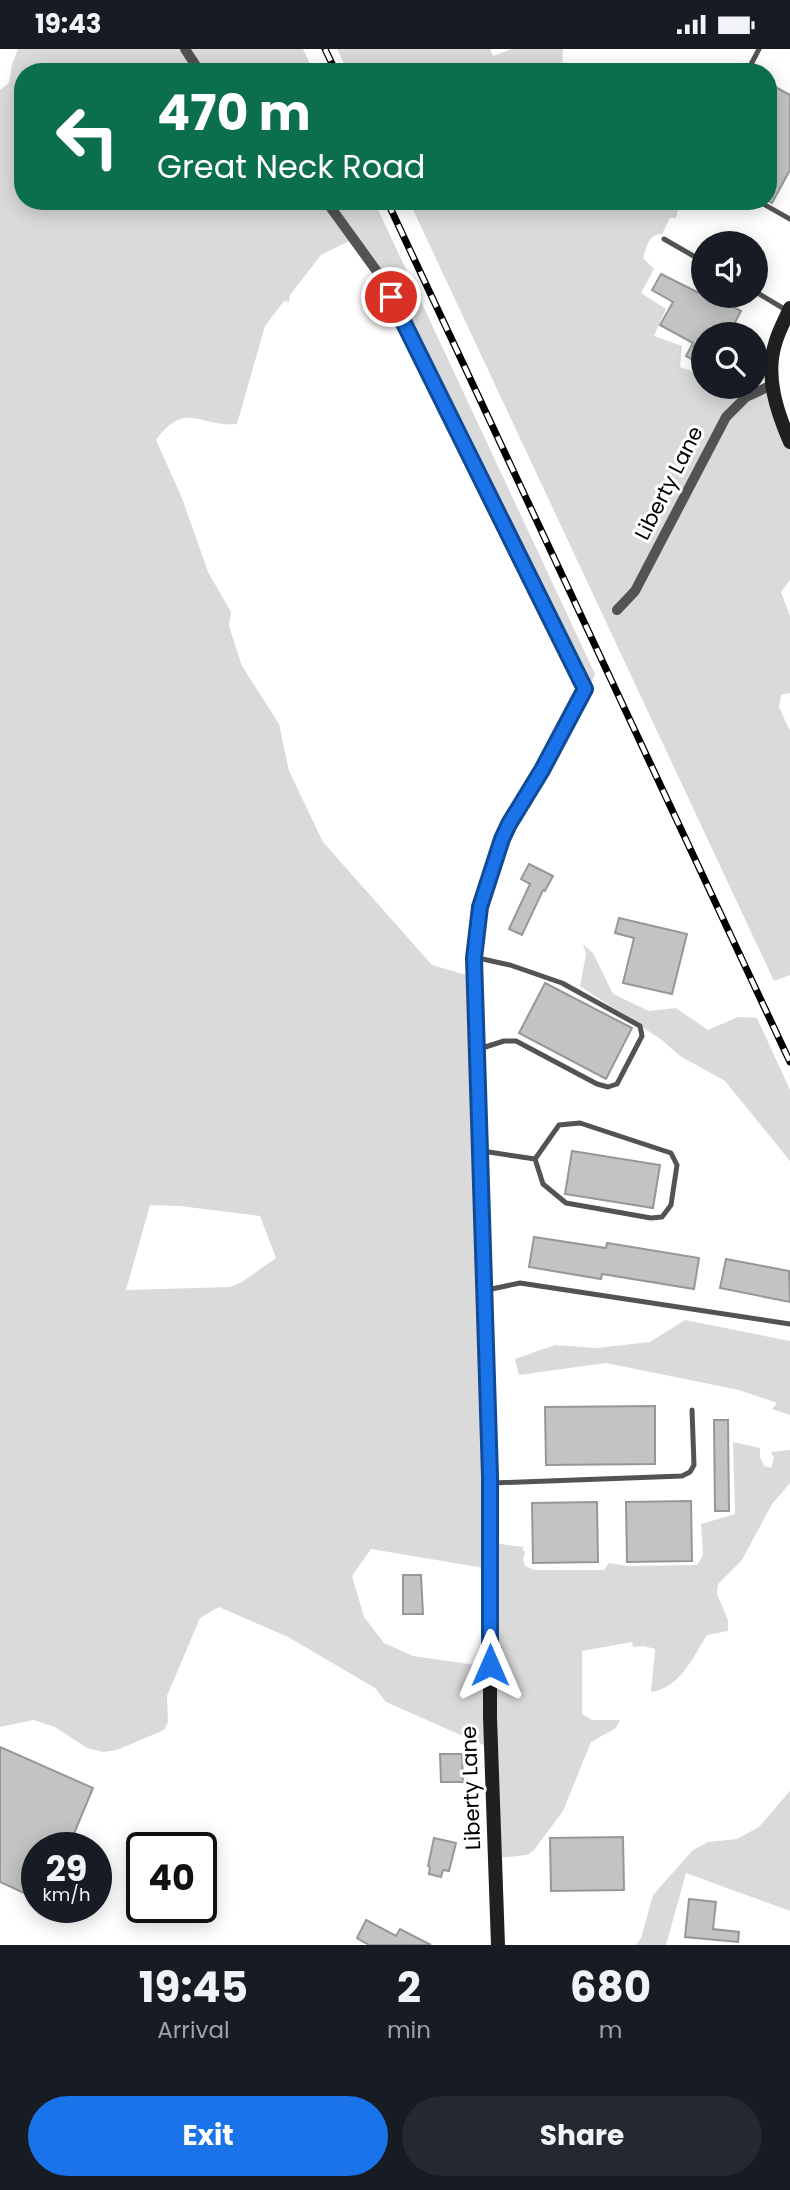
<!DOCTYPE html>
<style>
body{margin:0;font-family:Poppins,sans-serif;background:#242831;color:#f1f3f6;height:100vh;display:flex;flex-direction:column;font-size:26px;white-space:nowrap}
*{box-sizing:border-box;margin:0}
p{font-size:23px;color:#9ea1a6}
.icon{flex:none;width:38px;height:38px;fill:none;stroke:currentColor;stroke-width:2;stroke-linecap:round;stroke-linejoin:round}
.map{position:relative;height:1896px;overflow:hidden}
.panel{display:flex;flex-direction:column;background:#171b24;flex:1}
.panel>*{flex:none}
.hud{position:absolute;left:14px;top:14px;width:763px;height:147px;border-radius:28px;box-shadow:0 4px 18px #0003;background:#0b6e4f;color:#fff;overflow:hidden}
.buttons{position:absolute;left:691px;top:182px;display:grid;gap:14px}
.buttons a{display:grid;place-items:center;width:77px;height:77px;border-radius:50%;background:#171b24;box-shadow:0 4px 18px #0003;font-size:35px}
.speed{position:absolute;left:21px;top:1783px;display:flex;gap:14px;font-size:35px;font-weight:700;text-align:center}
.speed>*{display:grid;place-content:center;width:91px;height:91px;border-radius:50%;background:#171b24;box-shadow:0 4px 18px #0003;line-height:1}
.speed small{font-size:18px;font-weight:400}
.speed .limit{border:4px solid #111;border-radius:10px;background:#fff;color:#111}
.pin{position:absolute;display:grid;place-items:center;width:60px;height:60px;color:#fff;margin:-30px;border:4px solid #fff;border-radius:50%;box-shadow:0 2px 7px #0007}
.me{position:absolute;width:77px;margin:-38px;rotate:0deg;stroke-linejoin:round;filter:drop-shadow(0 0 5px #0008)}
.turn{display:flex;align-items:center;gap:24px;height:147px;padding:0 28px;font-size:32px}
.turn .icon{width:91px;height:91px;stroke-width:2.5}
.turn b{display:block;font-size:49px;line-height:60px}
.eta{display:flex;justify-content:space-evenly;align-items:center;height:119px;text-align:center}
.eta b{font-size:42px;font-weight:700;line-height:49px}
.primary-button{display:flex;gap:14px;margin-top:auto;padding:14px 28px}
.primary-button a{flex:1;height:80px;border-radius:42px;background:#1a73e8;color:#fff;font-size:28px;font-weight:700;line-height:80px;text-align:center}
.primary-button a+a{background:#242831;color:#f1f3f6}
.status{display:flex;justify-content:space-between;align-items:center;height:49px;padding:0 35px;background:#171b24;direction:ltr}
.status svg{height:19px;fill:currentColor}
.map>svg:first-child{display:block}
.green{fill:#dadada;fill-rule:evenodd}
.building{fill:#c3c3c3;stroke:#979797;stroke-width:2}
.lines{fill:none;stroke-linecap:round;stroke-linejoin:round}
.lane{stroke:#535353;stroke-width:5}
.street{stroke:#535353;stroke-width:10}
.secondary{stroke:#202020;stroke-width:14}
.rail-casing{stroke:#000;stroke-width:7}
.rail{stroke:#fff;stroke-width:4.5;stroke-dasharray:13;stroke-linecap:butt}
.route-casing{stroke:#114b97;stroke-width:18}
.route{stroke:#1a73e8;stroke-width:12}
.labels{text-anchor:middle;stroke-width:6;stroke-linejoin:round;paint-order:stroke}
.street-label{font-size:21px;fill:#000;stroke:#fff}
</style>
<div class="status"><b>19:43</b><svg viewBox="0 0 49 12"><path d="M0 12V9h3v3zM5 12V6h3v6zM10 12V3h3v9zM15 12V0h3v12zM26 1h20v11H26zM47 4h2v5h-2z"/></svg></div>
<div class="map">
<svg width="790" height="1896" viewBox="0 0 790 1896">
<rect width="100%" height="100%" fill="#fff"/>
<path class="green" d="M18,0H303L314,23H23V152H374L595,625L591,634L583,631L431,328L355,189L321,206L290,246L289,253L284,252L265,277L237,375C200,379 186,350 156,391L182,449L208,523L231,563L229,577L242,617L279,675L289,722L323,793L432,916L470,927L493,1494L524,1498L522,1500L525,1503L523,1511L525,1517L534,1521H604L609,1514L627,1517L697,1516L703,1506L701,1475L735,1465L733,1393L760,1399V1408L764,1417L771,1419L774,1409L771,1403L790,1401V1434L772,1455L742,1511L718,1535L717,1545L728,1571V1582L707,1586C693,1608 680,1639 651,1643L655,1600L643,1597L633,1598L632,1593L582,1602V1665L592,1671H620L616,1679L591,1693L563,1762L534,1801L527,1806L498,1809L490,1699L386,1653L375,1639L288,1588L219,1558L200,1569L167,1647L168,1673L164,1681L117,1701L104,1703L87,1699L55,1678L33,1671L0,1678V41L9,34L12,15ZM150,1156L180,1157L260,1167L276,1209L242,1233L230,1238L126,1241ZM371,1500L490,1520V1618L413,1607L384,1594L364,1568L352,1527Z
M337,0H490L493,7L512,0H563L562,23H348Z
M409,152H680L676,169H670L662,185C648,185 647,198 643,209L654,220L641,244L666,260L654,287L682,297L680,318L703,326L704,338H723L739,352L766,339L790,389V531L781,543L790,567V644L781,646L779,658L790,682V926L774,932Z
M583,895L593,904L613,945L649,962L676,959L708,981L738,968L757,969L790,1041V1112L725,1032L680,1007L662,991L580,937L586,905Z
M685,1271L790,1292V1366L772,1360L777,1354L739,1341L606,1314L519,1326L515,1310L555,1296L596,1299L650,1293Z
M790,1742V1862L686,1824L666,1896H636L641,1889L653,1846L693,1801L708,1793L737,1790L759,1778Z"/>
<path class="building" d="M768,34L790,46V121L772,154L768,152Z
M661,225L721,255L722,252L741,262L729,285H704V317L686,307L693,294L660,276L673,253L652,241Z
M529,815L553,827L545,842L543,841L522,886L509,880L530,835L521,830Z
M619,869L687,885L672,945L623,934L634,889L615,884Z
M545,934L632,979L606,1030L519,984Z
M572,1102L660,1116L653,1159L565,1145Z
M534,1188L606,1199L607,1194L699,1209L694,1240L602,1225L601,1230L529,1218Z
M726,1210L789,1222L790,1253L720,1239Z
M655,1357V1415L546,1416L545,1358Z
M714,1371H728L729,1462H715Z
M691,1452L692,1512L627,1513L626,1453Z
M597,1453L598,1513L533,1514L532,1454Z
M403,1526H421L423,1565H403Z
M0,1698L93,1739L68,1799H37V1850L0,1833Z
M440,1705H462L463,1733H441Z
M623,1788L624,1841L551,1842L550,1789Z
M434,1789L456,1794L449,1822L443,1821L441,1828L429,1825L430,1818L428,1817Z
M689,1850L716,1853L713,1880L739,1883L738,1893L685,1888Z
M366,1871L396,1887L400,1880L431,1896H369L357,1889Z"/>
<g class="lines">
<path class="lane" d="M747,23L759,0
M758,152L790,170
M664,190L704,213
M756,243L786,261
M478,909L510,916L562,934L640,977L642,987L617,1035L608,1038L597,1035L516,992H504L479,1000
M482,1102L535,1110L559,1076L580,1074L671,1104L677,1116L671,1156L662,1168L651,1169L566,1154L543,1135L535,1110
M487,1241L520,1234L790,1275
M493,1434L682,1427L690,1423L694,1416L692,1361"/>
<path class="street" d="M185,0L200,23
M326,152L381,228L585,640
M617,561L635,542L726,368L746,348L772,336"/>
<path class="secondary" d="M790,259C785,271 778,283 775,295C765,328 777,363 790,393
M498,1896L490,1668V1427L475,909L480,858L502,790L509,775L542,721L585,640"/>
<g class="rail-casing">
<path id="rail" d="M325,0L336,23
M387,152L790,1013"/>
</g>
<use href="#rail" class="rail"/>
</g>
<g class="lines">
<g class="route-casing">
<path id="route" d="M391,248L585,640L542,721L509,775L502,790L480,858L474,909L490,1427V1616"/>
</g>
<use href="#route" class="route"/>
</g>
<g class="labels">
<g class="street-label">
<text transform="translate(669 434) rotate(-63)" y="7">Liberty Lane</text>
<text transform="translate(471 1739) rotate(-92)" y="7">Liberty Lane</text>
</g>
</g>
</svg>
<div class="buttons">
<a><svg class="icon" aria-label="sound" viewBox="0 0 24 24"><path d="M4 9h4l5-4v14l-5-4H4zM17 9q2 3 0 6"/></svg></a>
<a><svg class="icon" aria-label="search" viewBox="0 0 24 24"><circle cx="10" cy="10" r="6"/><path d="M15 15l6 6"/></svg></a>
</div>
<div class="speed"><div>29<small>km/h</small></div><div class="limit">40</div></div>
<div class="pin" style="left:391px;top:248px;background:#d93025"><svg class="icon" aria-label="arrive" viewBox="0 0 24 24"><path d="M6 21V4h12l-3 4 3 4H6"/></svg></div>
<svg class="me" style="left:490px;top:1616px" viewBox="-20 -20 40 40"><path d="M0-17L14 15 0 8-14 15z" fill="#1a73e8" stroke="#fff" stroke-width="4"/></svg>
<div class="hud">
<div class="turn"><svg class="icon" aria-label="left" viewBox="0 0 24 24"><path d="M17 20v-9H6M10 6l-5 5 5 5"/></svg><div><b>470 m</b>Great Neck Road</div></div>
</div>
</div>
<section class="panel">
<div class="eta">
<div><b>19:45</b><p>Arrival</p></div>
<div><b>2</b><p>min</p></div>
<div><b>680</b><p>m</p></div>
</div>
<div class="primary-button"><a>Exit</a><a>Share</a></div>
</section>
